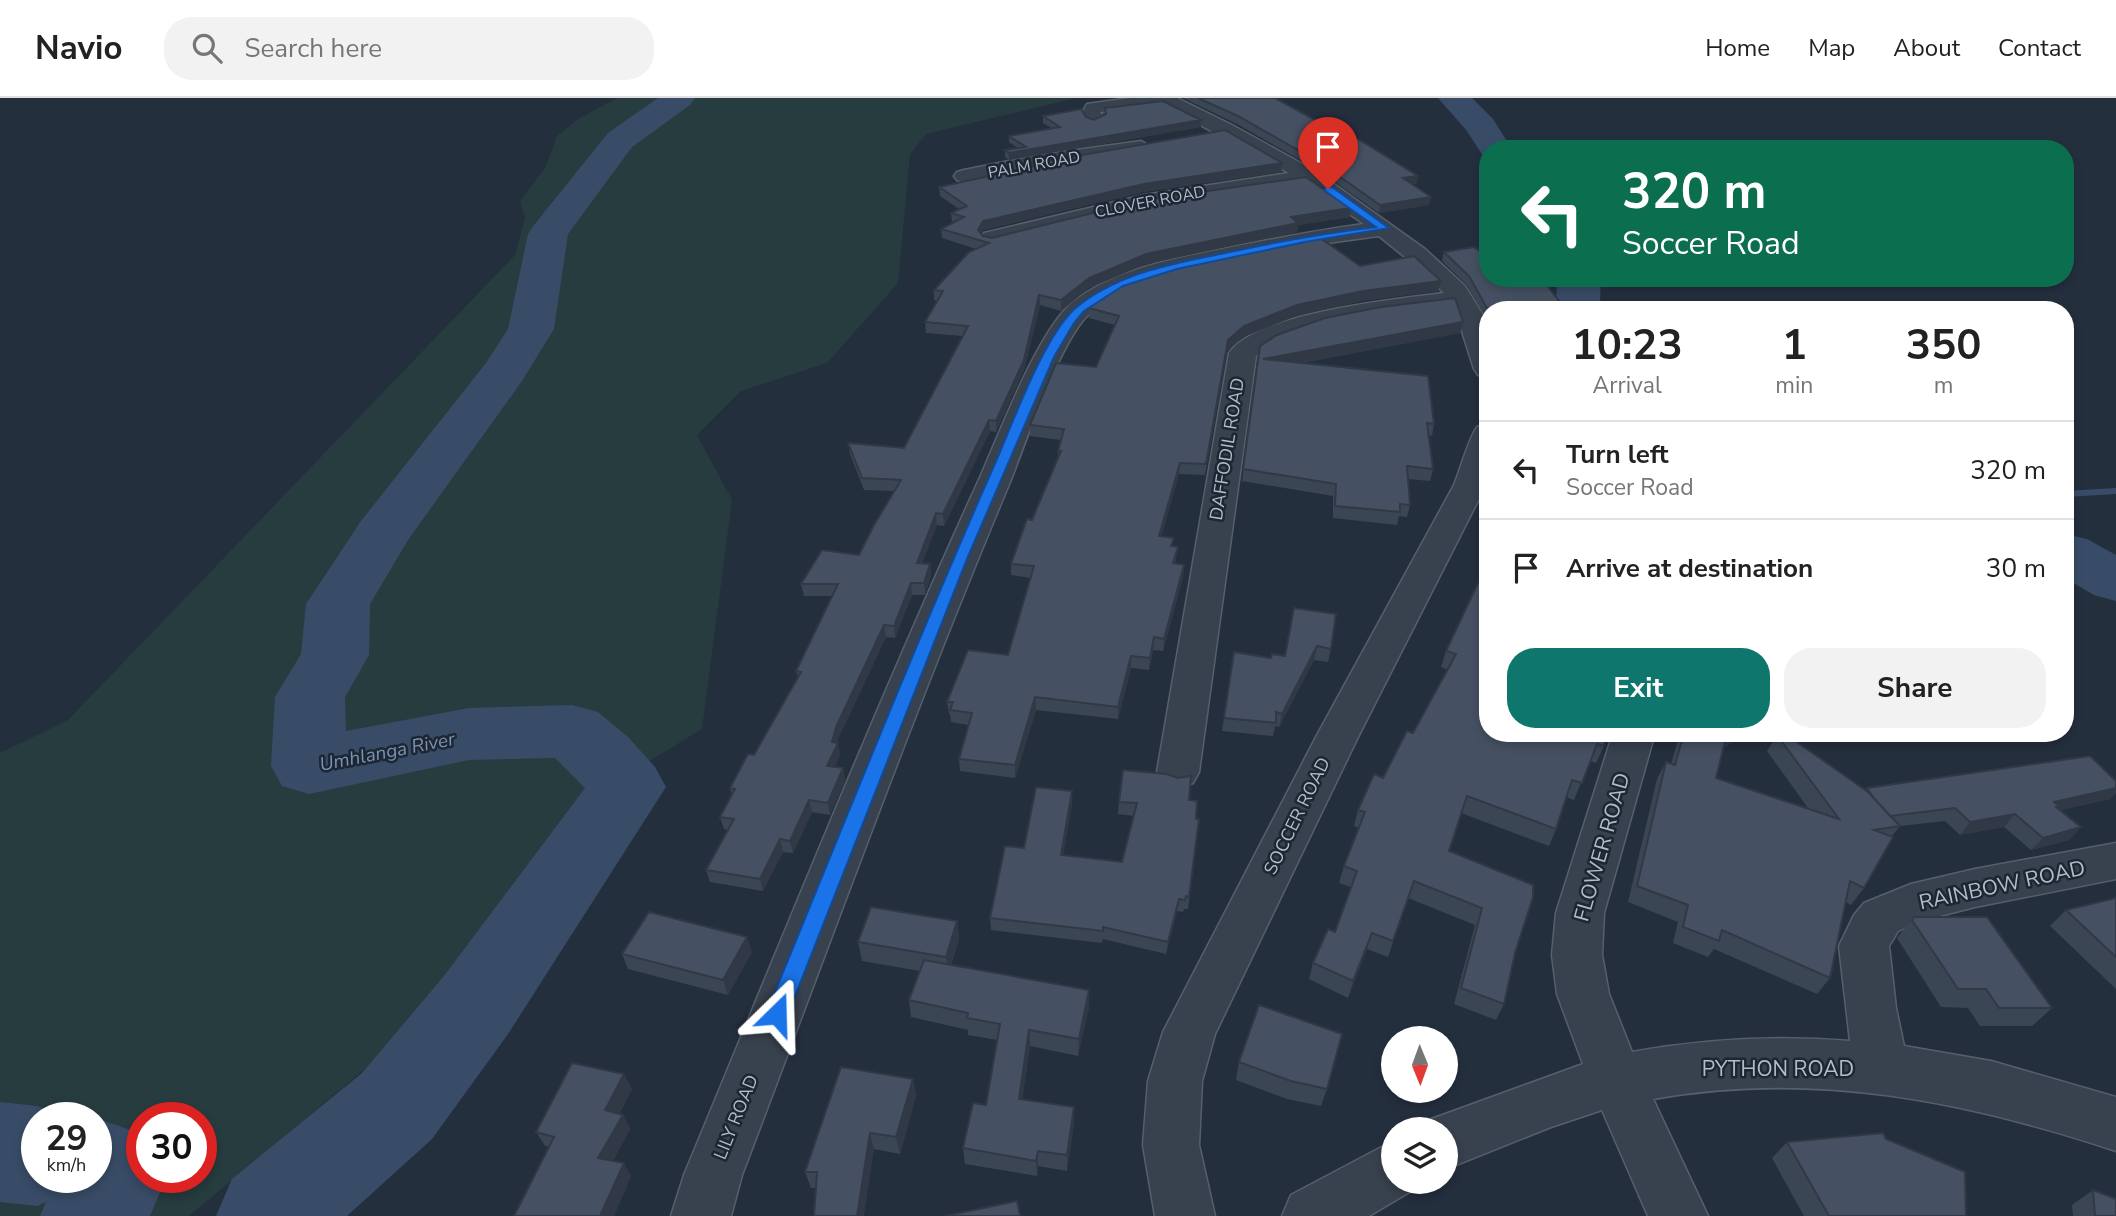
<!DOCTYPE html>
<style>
body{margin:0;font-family:"Nunito Sans",sans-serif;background:#f2f2f2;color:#222;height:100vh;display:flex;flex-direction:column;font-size:26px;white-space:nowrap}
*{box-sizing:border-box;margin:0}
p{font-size:23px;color:#767676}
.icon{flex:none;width:38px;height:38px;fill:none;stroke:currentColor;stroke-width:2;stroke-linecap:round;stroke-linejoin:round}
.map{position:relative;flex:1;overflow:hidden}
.drawer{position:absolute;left:1479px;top:203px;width:595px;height:441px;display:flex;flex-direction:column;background:#fff;border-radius:28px;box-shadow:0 4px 10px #0003}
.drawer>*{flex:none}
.top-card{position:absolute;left:1479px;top:42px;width:595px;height:147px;border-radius:28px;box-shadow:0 4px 10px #0003;background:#0b6e4f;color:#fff;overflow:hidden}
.needle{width:46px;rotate:179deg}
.tools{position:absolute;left:1381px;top:928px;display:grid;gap:14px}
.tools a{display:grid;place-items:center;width:77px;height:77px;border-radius:50%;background:#fff;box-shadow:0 4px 10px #0003;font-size:35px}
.speed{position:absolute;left:21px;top:1004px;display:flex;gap:14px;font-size:35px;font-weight:700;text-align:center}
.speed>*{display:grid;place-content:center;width:91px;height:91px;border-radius:50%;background:#fff;box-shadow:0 4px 10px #0003;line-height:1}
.speed small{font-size:18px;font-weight:400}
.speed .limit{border:10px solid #d22;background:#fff;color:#111}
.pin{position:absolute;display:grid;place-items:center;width:60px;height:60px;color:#fff;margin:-72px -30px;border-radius:50% 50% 50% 0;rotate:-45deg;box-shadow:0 0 7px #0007}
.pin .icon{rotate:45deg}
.me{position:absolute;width:77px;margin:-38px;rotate:22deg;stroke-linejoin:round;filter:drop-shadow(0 0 5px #0008)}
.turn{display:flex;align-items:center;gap:24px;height:147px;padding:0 28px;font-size:32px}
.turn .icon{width:91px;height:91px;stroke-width:2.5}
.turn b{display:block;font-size:49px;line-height:60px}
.eta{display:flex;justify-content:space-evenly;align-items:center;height:119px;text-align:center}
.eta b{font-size:42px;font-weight:700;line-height:49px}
.primary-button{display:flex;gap:14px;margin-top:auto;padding:14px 28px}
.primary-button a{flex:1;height:80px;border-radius:28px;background:#0f766e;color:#fff;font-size:28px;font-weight:700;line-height:80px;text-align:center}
.primary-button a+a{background:#f2f2f2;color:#222}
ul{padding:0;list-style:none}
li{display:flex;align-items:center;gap:21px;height:98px;padding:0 28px;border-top:2px solid #e0e0e0}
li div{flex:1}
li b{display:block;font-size:26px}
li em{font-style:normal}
header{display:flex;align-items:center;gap:42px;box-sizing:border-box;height:98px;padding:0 35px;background:#fff;border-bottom:2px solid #e0e0e0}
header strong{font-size:33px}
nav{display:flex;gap:38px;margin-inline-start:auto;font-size:24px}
.search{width:490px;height:63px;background:#f2f2f2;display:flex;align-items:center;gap:18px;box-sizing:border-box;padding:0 24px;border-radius:28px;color:#767676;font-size:26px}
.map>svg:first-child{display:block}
.green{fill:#263c3f;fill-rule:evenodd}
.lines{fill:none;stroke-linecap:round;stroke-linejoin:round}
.stream{fill:#394c67;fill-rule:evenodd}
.river{fill:#394c67;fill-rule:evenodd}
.minor-casing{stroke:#565f6c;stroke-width:3}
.minor{fill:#38414e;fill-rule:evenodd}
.wall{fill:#3b4654}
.shaded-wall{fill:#303945}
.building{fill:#455162;stroke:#303945;stroke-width:2}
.route{fill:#1a73e8;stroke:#114b97;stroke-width:2}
.labels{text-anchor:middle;stroke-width:5;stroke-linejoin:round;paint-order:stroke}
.far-street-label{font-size:16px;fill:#b4bcc9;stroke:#1d2633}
.street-label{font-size:18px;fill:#b4bcc9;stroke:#1d2633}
.water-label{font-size:19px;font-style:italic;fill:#7c92b1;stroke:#1d2633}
.near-street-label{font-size:21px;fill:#b4bcc9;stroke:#1d2633}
</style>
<header>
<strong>Navio</strong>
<div class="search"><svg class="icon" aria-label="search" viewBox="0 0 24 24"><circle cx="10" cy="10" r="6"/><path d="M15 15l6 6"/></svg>Search here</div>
<nav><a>Home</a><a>Map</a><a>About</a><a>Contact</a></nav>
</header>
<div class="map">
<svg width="2116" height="1118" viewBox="0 0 2116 1118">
<rect width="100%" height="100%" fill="#242f3e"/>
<path class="green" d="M617,0H1076L926,36L910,56L898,185L827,265L741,293L697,337L732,402L702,631L610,687L403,939L189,1118H0V655L68,622L515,157L525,120L520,104L546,68L557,38L580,20ZM37,1020H96V1080H37ZM142,1020H201V1080H142Z"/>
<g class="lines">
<path class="stream" d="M2116,390V396L2065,399V393Z"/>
<path class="river" d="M658,0H695L690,7L632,49L568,136L554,231L522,283L408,442L370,506L369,557L345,599L346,633L469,610L572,607L598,614L628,639L655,669L666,689L508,936L432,1041L347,1118H216L232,1081L362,975L444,878L585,690L555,660L469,662L309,696L282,688L271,668L275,599L301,556L306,506L361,423L486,265L508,231L528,136L534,127L608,35Z
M1438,0H1472L1493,21L1512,51H1488V60L1483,58L1467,33Z
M1557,180H1601L1600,204L1606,212H1559L1556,206Z
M2065,436L2087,441L2116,457V503L2094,497L2065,480Z
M0,1004L37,1008L67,1020H37V1080H96V1020L142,1036V1080H166L150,1118H40L46,1104L37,1108L0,1104Z"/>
<g class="minor-casing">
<path id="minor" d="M1130,0H1177L1232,27L1317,74L1425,151L1465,188L1483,217L1488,227V279L1478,277L1474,271L1454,208C1399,215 1298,223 1256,258L1199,674L1193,685L1178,690L1163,685L1157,674L1229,255C1257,215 1395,201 1444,195L1416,168L1379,138C1304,148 1144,167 1089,216C1060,243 1026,344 1010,384C914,612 830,846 742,1077L731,1118H671L684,1077C781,843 876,607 981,377C1000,334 1039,231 1073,204C1117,170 1174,161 1227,150C1273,141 1318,132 1364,126L1305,85L1144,109L992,147L984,145L981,140L984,135L1144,97L1289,75L1163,7L1100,14L1104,20L1095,26L1088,24L1082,15L1087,6Z
M1141,43L1151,49L1148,53L1040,69L964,84L957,82L954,78L957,74L964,72L1040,57Z
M1488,326L1486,387L1358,639L1215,936L1202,983L1199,1047L1215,1118H1155L1143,1047L1148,983L1163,934L1316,639L1454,387C1461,370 1468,342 1477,329Z
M1613,635H1655L1604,815L1602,857L1609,896L1632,954C1703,941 1778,937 1850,943L1839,848L1854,817L1864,805L1911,786L1975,771L2116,745V781L1975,809L1920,823L1898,833L1889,848L1896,910L1904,948L1991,963L2116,999V1053C1965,1003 1812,972 1653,1001L1708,1118H1648L1602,1012L1551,1029L1446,1071V1031H1423L1426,1023L1583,966L1557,896L1552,857L1556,815Z
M1393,1043V1083H1417L1413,1092L1369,1118H1282L1291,1097Z"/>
</g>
<use href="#minor" class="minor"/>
</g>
<path class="wall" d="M1183,0H1275L1416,86H1412L1431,99L1429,107L1379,115L1318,72L1237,26Z
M1105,10L1201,22V29L1009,62L1005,59V52L1018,50L1009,44V38L1052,30L1043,25V18L1086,19L1094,22L1105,16Z
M1282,65L1281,74L1143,94L983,132L981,136L983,138L992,140L1351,110L1350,119L1298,127L1297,134L1146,166L1089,190L1061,213L1040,207L1024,272L996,334L990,333L944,428L937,427L922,465L930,466L931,478L925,497H912L895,540L886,539L838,641L837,645L840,657L834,669L843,670L845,682L830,717L812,714L793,755L783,754L763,793L710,784L706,772L728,732L724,731L720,719L732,697L730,690L754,657L798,579L796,573L832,498H804L801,486L859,457L894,393L864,392L850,356L848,345L904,350L963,238L926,235L925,224L938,203L934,202V192L976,151L942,140L941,131L953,125L952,124L951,115L959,111L940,98L939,89L1031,69V66Z
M1444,154L1488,180L1566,212H1488V224L1467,187L1442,163Z
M1360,168L1438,193L1361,203L1296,218L1243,239L1227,253L1205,377L1179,376L1161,439L1173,448L1178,449L1175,465L1184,467L1183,479L1163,553L1153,552L1149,572L1131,570L1118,621L1036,612L1015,680L960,673L959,661L968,627L951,624L950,616H949L947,604L1008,557L1030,480L1011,477V466L1032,422L1058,362V353L1061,342L1030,338V327L1096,269L1115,227L1089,220V210Z
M1463,224L1460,235L1301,265L1434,326L1432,338L1429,337L1433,371L1430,383L1408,381L1410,407L1407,419L1399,418L1397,427L1333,420V398L1242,383L1260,248Z
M1487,466L1607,635L1604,648L1596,665L1590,663L1574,702L1566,699L1556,731L1549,748L1461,715L1449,753L1515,855L1504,906L1496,922L1454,906L1475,827L1408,800L1388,859L1367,851L1348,900L1309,881L1313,865L1335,834L1351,789L1339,785L1344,768L1359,730L1354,728L1358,712L1383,680L1413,635L1448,572L1441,569L1446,553Z
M1294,510L1331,551L1328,564L1314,562L1279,629L1275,628L1273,638L1222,633L1234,554L1271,560L1285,558Z
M1680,635H1748L1724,649L1716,680L1808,710L1767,653L1777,637L1865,692L1867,690L2110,701L2060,712L2081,729L2069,742L2031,752L2004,729L1960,737L1945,723L1900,728L1892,738L1864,790L1851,807L1846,804L1830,880L1817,896L1714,851L1708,859L1673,845L1678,824L1628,804L1657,681L1666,664L1671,666Z
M1072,693V705L1063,757L1122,764L1134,718L1118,716L1119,704L1189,702L1196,721H1199L1188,811H1184L1183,814L1177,813L1166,856L1103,841L1102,845L991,832L990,820L1024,750Z
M2116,800V891L2050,828L2066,812Z
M1914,819L2052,910L2032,928H1980L1968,910L1941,909L1897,840Z
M957,823L959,842L951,867L1089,909L1078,958L1030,948L1022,1002L1074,1009V1025L1067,1073L1038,1068L1037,1078L965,1066L963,1050L986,1007L997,942L968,937V932L911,919L909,902L920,873L862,863L858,844Z
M752,854L728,897L628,871L622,856Z
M1239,964L1327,991L1321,1008L1287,1001L1236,982Z
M624,976L632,991L619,1016L623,1017L630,1031L613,1063L631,1078L614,1118H514L549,1049L545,1048L536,1034Z
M913,981L916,998L900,1056L874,1051L816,1090H811L805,1074Z
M1886,1041L1966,1118H1804L1772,1060L1787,1044Z
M2093,1092L2116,1118H2073L2072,1107Z"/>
<path class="shaded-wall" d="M1201,22V29L1009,62V55Z
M1282,65L1281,74L1143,94L983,132L979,141L978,132L983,123L1144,86Z
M1418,78L1416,86L1401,88L1403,80Z
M1431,99L1429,107L1379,115L1380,107Z
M1351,110L1350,119L1298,127L1297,134L1146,166L1089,190L1061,213V202L1089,180L1146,156L1291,119Z
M1441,183L1438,193L1361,203L1296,218L1243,239L1227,253L1205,377L1228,242L1244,228L1297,207L1363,193Z
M1039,197L1040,207L1024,272L996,334V323Z
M1463,224L1460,235L1261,272L1263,261Z
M989,322L990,333L944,428L943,416Z
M1180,365L1179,376L1158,450L1159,438Z
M936,415L937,427L918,476L917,465Z
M930,466L931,478L925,497L924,485Z
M1184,467L1183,479L1163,553L1164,541Z
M911,485L912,497L895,540L894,528Z
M884,527L886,539L838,641L836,648L838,645L840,657L830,680L827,668L832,644L836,629Z
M1154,539L1153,552L1149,572L1150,560Z
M1317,548L1314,562L1279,629L1282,616Z
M1131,558V570L1118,621V609Z
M1035,599L1036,612L1015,680V667Z
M1727,635H1748L1717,652Z
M843,670L845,682L830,717L828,705Z
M2116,690V695L2110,701L2053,714L2054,704Z
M1072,693V705L1061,770V757Z
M809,702L812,714L793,755L790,743Z
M2015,716L2004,729L1960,737L1970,724Z
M2081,729L2069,742L2031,752L2043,740Z
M780,741L783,754L763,793L760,781Z
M1179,801L1177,813L1166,856L1168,844Z
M957,823L959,842L948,877L946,859Z
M1372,835L1367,851L1348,900L1353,883Z
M747,839L752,854L728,897L723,882Z
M1089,892V909L1078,958L1079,941Z
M1029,932L1030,948L1020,1017L1019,1001Z
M624,976L632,991L613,1026L605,1012Z
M913,981L916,998L900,1056L896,1039Z
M1074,1009V1025L1067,1073V1057Z
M623,1017L630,1031L607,1074L598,1060Z
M870,1035L874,1051L864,1118H857Z
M1038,1053V1068L1037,1078L1036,1063Z
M624,1065L631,1078L614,1118H600Z"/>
<path class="building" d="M1198,0H1275L1341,36L1358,41L1418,78L1403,80L1431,99L1380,107L1319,64L1238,18Z
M1163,3L1201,22L1009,55L1005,52L1026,49L1009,38L1060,29L1043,18L1081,11L1086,19L1094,22L1106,16L1105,10Z
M1225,32L1282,65L1144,86L983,123L978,132L983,138L992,140L1145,102L1306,79L1351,110L1291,119L1298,125L1146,156L1089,180L1061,202L1039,197L1024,262L996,323L989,322L943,416L936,415L917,465L930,466L924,485H911L894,528L884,527L836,629L832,644L838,645L827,668L843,670L828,705L809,702L790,743L780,741L760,781L706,772L734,721L720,719L735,691L730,690L748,656L754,657L801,574L796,573L838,486H801L822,452L859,457L874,427L901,382L862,380L848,345L904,350L968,228L925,224L943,193L934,192L969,154L989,145L941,131L964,119L951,115L967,108L939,89L1035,68L1031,66Z
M1319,139L1360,168L1414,158L1441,183L1363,193L1297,207L1244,228L1228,242L1206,366L1180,365L1159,438L1174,440L1171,448L1178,449L1173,465L1184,467L1164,541L1154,539L1150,560L1131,558L1118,609L1035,599L1015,667L959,661L972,615L950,612L953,604H947L968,552L1008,557L1034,468L1011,466L1027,421L1032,422L1061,353H1058L1064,331L1030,327L1056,265L1096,269L1119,218L1089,210L1116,191L1148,177L1228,155Z
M1474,149L1488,159V180L1543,182L1566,212H1488L1469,178L1444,154Z
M1455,200L1463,224L1263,261L1428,278L1434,326L1427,325L1433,371L1407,368L1410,407L1400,406V414L1335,408L1336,386L1243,371L1260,248L1277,237L1325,220L1381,209Z
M1488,466V635H1607L1604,648L1597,646L1582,685L1572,682L1556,731L1467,698L1449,753L1533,787V799L1515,855L1504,906L1461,890L1482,810L1414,783L1393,843L1372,835L1353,883L1313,865L1328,831L1335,834L1357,773L1344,768L1365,714L1358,712L1374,676L1383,680L1407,633L1413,635L1456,556L1446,553L1487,466Z
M1294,510L1336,516L1331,551L1317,548L1282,616L1276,614V625L1224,620L1234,554L1271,560L1272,556L1285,558Z
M1684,635H1727L1716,680L1839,721L1777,637L1779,635H1784L1868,694L1900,728L1874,732L1893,739L1864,790L1850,783L1830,880L1722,832L1719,843L1683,829L1688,807L1637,788L1666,664L1675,667Z
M2090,658L2116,683V690L2054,704L2059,708L2056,709L2081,729L2043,740L2015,716L1970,724L1955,710L1890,718L1873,699L1867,690Z
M1123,672L1166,676L1178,680L1191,678L1189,702L1197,703L1196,721H1199L1189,799L1186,798L1185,802L1179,801L1168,844L1103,829V833L990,820L1005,748L1024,750L1036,689L1072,693L1061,757L1122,764L1137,705L1119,704Z
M2116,800V859L2066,812Z
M871,809L957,823L946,859L858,844Z
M649,814L747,839L723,882L622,856Z
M1914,819H1987L2052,910H1999L1986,891H1958L1912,822Z
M924,862L1089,892L1079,941L1029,932L1019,1001L1074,1009L1067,1057L1038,1053L1036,1063L963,1050L973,1005L986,1007L1000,926L967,920L968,915L909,902Z
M1259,907L1342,936L1327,991L1291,983L1239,964Z
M572,965L624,976L605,1012L623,1017L598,1060L624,1065L600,1118H514L554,1039L536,1034Z
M841,969L913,981L896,1039L870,1035L857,1118H814L817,1074H805Z
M1883,1035L1886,1041L1965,1074L1966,1118H1829L1787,1044Z
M2093,1092L2116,1101V1118H2095Z
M1017,1103L1020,1118H945Z"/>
<path class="route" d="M1325,89H1332L1389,130L1305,144L1177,171L1123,188L1084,213L1074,225L1054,259L967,461L788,916L785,923L777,926L769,923L766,916C842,731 916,544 997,361C1014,322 1046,233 1078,208C1120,175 1174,165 1225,155C1276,144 1325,135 1376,129L1325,93Z"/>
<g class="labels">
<g class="far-street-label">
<text transform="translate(1034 66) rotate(-10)" y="6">PALM ROAD</text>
<text transform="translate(1150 103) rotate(-11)" y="6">CLOVER ROAD</text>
</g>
<g class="street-label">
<text transform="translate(1227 351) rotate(-81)" y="6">DAFFODIL ROAD</text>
<text transform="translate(1297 718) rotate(-64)" y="6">SOCCER ROAD</text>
<text transform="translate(736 1019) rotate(-68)" y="6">LILY ROAD</text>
</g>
<g class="water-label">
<text transform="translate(387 653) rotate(-11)" y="7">Umhlanga River</text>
</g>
<g class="near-street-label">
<text transform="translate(1602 749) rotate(-74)" y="7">FLOWER ROAD</text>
<text transform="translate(2002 787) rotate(-12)" y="7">RAINBOW ROAD</text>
<text x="1778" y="978">PYTHON ROAD</text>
</g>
</g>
</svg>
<div class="tools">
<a><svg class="needle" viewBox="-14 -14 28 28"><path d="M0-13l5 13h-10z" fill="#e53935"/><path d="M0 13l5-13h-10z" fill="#767676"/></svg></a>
<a><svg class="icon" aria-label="layers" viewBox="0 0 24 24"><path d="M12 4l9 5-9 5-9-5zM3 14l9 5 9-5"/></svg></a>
</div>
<div class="speed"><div>29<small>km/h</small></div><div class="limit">30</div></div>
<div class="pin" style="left:1328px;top:91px;background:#d93025"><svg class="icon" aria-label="arrive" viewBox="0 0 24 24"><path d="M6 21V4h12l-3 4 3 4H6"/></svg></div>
<svg class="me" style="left:777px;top:916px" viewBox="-20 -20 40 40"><path d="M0-17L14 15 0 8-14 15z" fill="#1a73e8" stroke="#fff" stroke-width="4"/></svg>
<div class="top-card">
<div class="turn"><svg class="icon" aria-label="left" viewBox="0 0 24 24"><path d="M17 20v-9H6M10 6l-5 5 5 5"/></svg><div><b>320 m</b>Soccer Road</div></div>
</div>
<section class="drawer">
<div class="eta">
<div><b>10:23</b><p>Arrival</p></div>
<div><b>1</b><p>min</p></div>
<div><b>350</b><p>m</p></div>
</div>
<ul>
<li><svg class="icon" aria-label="left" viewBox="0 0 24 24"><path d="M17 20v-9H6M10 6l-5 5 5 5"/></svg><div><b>Turn left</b><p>Soccer Road</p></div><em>320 m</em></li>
<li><svg class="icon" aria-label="arrive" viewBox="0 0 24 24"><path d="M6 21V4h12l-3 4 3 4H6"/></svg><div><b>Arrive at destination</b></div><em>30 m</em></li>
</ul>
<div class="primary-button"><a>Exit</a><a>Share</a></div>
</section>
</div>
